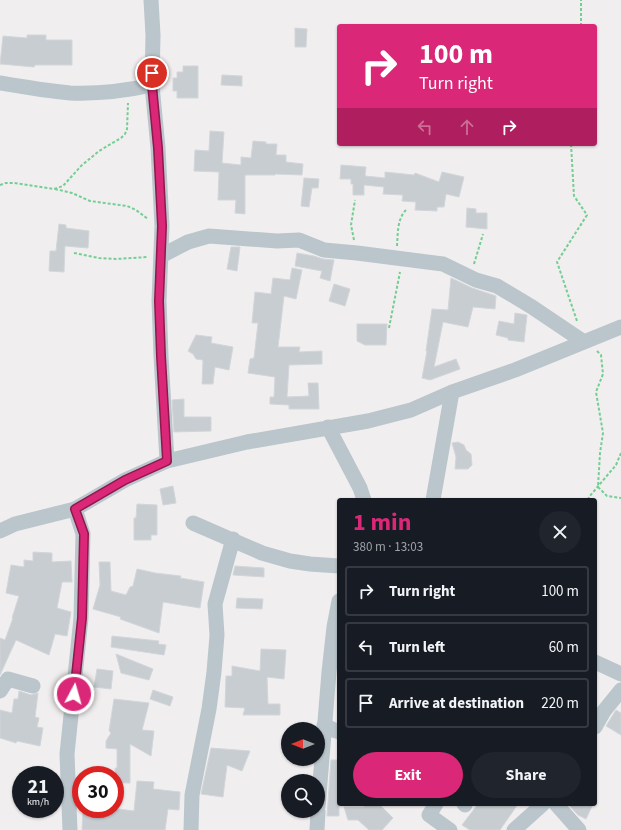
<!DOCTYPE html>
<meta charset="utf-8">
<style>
body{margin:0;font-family:"Source Sans 3",sans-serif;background:#20242c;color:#f1f3f6;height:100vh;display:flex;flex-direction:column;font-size:15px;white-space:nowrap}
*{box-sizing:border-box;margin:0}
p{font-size:13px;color:#9ea1a6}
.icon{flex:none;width:22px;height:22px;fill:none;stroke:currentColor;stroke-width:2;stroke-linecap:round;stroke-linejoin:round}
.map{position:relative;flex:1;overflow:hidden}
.sheet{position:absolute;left:337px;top:498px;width:260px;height:308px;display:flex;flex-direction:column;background:#171b24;border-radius:4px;box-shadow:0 1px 3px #0004}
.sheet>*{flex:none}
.banner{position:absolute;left:337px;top:24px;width:260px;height:122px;border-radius:4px;box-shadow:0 1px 3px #0004;background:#db2777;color:#fff;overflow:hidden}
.needle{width:26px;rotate:270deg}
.controls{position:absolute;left:281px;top:722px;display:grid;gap:8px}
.controls a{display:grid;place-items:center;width:44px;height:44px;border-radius:50%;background:#171b24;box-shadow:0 1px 3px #0004;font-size:20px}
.speed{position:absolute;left:12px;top:766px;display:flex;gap:8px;font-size:20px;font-weight:700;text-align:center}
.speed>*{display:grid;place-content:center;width:52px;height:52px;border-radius:50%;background:#171b24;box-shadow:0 1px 3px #0004;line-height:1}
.speed small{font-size:10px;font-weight:400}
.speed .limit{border:6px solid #d22;background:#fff;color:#111}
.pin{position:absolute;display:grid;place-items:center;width:34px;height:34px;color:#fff;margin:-17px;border:2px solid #fff;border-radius:50%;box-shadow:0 1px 4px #0007}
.me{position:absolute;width:44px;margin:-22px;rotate:6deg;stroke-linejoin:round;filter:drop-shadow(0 0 3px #0008)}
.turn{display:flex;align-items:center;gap:14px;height:84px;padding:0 16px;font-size:18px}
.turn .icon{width:52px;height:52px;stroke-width:2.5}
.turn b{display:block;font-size:28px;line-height:34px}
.lanes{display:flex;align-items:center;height:38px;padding:0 16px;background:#0003;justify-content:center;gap:20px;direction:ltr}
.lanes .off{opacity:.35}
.round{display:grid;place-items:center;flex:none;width:42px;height:42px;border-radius:21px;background:#20242c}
.headline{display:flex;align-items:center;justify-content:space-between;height:68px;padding:0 16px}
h1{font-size:24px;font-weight:700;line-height:30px;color:#db2777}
.button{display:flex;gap:8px;margin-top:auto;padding:8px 16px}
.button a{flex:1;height:46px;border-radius:24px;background:#db2777;color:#fff;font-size:16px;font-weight:700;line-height:46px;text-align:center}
.button a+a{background:#20242c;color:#f1f3f6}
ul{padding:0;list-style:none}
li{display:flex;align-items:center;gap:12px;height:50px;margin:0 8px 6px;padding:0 8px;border:2px solid #363941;border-radius:4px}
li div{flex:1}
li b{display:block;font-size:15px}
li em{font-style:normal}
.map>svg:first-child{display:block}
.building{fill:#c8cdd1;stroke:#d2d6da}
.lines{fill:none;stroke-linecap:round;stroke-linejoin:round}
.path{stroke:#74ce93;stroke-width:2;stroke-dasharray:3 2;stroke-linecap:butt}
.minor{stroke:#bac6cc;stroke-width:15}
.route-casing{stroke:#8e194d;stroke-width:10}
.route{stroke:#db2777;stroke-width:7}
</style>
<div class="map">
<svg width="621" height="830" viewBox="0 0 621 830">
<rect width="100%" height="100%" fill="#f1eeef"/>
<path class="building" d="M295,28L307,29L306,47H295Z
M27,35H46V40H72V65H35L34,67L0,64L3,36L27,38Z
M183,66H198V98H177V91H173V78H177V72H183Z
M222,75L242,76V86L221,85Z
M210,131L224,132L222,163L241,165V157L251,158L253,141L266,142V144H277L276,155H286V162L303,164L302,175L275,174V175H245V214L235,213L236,200H218L219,172L194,171L195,150L209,151Z
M341,165L366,167L365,176L385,178V172L414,175L415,173L439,182L442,172L464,177L459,197L446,194L444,207H437V211L415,210L416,202L402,201L403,195L383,194L384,187L364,185V195H353V184H351V179H340Z
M304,178L319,179L318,188H312L309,207L301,206Z
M467,208L476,209V213H487V229L466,227Z
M59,224L66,225V228L89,231L88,248L65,246L64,272L49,271L50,251H56Z
M231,247H240L237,271L227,269Z
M297,253L314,256L323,259L334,260L330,281L320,278L322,271L295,266Z
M292,268L302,270L296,299L284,296L278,347H300L299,352L322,351V364L289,365L287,397L309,396L308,383H318L319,409H289V405L270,404V397H274L275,377L248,373L250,359L254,358L258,323H252L255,292L271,294L273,278L290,280Z
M451,278L472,288L496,296L495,309L473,307L468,327L443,322L434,367L456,359L460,369L430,380L422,378L427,351H426L432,309L448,310Z
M334,284L350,289L345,306L329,301Z
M515,313L527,315L524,342L508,340V338L496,335L499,321L514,324Z
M357,324H387L386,345H365L357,341Z
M196,335L212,337L211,343L233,347L229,370L215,367L213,384H202L203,360L196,359L193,354L188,351Z
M184,399V417H211V431L174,432L172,400Z
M458,442L464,445L466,450L471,454L472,465L468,469H455L456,457L452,443Z
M173,486L176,503L163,505L160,489Z
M137,504L157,505V535H151V540H134V518H136Z
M33,552L52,553V562L71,561L72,582H62L57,608L71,612L67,636L55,634L49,655L16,640L0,675V638L5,640L13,618H12L19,596L6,593L11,565L24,567V560L33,561Z
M99,562H110L111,591L126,595L130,587L133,586L137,569L155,573L181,576L180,578L204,582L200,608L163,602L159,633L120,619L121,617L93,609L100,585Z
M235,566L264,568V577L233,575Z
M237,598L263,599L262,609L236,608Z
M112,636L159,641L158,644L166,645L164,655L111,647Z
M261,649L286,650L284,679L267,677L268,704H280V715H243L245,708L225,707L226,676H232V666L260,671Z
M116,654L153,669L149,680L121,673Z
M97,669L113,671L111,689L94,687Z
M153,690L173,697L170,706L150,699Z
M19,691L31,695L38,693L35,717L39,718L37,727L43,728L40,746L17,741L16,743L0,738V710L12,713L14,699H18Z
M114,699L149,703L142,730L154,731L151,756L130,744V783H115V768H117V749L106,748V741L111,733L109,731Z
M616,710L621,713V735L606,726Z
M211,748L250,751L242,771L227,765L223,797L201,794Z
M331,760H339V816H327Z
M137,781L154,782L153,789L180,792L179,810L168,809L165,830H82L83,811L104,813V809H118L134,811Z
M364,804H379L393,818L382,830H369L358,820H348L344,807H364Z
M478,804H518L500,830H470L462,825Z
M568,804H593L586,819L578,815Z"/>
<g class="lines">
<path class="path" d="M581,26V0
M571,144L574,196L587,215L557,262L577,321
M0,185L6,183H14L54,189L63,186L81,166L99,151L121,138L125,134L127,129L128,103
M55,189L72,193L90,201L127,206L136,210L148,219
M354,240L351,225L355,200
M397,246C398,233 397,218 407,209
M74,253L99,258L116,259L148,257
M474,264L483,234
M389,328L400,272
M597,351L601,355L603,374L596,392L603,433L600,453L598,487L607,496L621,498
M588,500L589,497L616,465L621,453"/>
<path class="minor" d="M151,0L153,35L152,85L158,148L162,226L159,301L161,356L167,461
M0,83C23,87 46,91 70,93C97,94 125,91 152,85
M161,256L188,242L209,236L277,241L299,240L324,250L357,253L443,264L476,280L497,286L532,307L584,342
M328,427L360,488L364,500
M433,500L452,392
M193,523L262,553L290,561L310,564L339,566
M0,531L15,524L75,509L125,480L167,461L247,442L368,421L411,410L452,392L515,370L621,327
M595,662L621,674
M0,691L8,679L33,686
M324,725L336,731L339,732
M595,727L604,711L621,690
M436,804L429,815L450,830
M464,804L465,805
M556,804L579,830
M318,807L329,672L334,627L339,601
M70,830L67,754L81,618L83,534L75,509
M191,830L192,795L209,709L214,672L217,635L215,604L233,539
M317,830L318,811
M514,830L543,804"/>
</g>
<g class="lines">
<g class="route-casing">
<path id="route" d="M74,694L82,618L84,534L75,509L125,480L167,461L161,356L159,301L162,226L158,148L152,85V73"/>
</g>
<use href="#route" class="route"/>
</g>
</svg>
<div class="controls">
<a><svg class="needle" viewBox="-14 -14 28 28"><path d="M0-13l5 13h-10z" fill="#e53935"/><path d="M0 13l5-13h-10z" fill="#9ea1a6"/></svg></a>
<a><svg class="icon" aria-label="search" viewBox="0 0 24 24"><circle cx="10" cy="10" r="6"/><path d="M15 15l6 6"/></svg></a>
</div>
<div class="speed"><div>21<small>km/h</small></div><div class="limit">30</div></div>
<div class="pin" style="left:152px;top:73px;background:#d93025"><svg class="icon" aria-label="arrive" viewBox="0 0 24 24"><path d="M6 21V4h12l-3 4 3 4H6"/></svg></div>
<svg class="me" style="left:74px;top:694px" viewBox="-20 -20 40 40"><circle r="17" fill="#db2777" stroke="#fff" stroke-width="3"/><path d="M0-11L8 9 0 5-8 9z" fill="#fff"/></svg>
<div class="banner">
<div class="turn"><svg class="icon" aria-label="right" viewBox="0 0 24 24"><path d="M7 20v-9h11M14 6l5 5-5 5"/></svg><div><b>100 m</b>Turn right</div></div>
<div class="lanes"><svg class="icon off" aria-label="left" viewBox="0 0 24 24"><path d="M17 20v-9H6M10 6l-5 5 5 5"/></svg><svg class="icon off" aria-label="ahead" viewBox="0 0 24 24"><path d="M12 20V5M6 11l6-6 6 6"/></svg><svg class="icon" aria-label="right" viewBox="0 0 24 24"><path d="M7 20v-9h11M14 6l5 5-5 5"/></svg></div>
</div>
<section class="sheet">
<div class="headline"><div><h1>1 min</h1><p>380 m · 13:03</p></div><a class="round"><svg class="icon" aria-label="close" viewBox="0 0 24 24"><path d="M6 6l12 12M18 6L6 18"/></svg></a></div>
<ul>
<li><svg class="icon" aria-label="right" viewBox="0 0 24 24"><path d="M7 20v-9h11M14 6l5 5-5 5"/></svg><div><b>Turn right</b></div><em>100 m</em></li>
<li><svg class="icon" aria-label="left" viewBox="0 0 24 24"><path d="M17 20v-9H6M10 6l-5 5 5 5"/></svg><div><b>Turn left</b></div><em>60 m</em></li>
<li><svg class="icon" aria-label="arrive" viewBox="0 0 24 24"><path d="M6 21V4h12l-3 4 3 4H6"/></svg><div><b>Arrive at destination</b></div><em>220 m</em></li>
</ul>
<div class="button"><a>Exit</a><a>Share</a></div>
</section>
</div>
